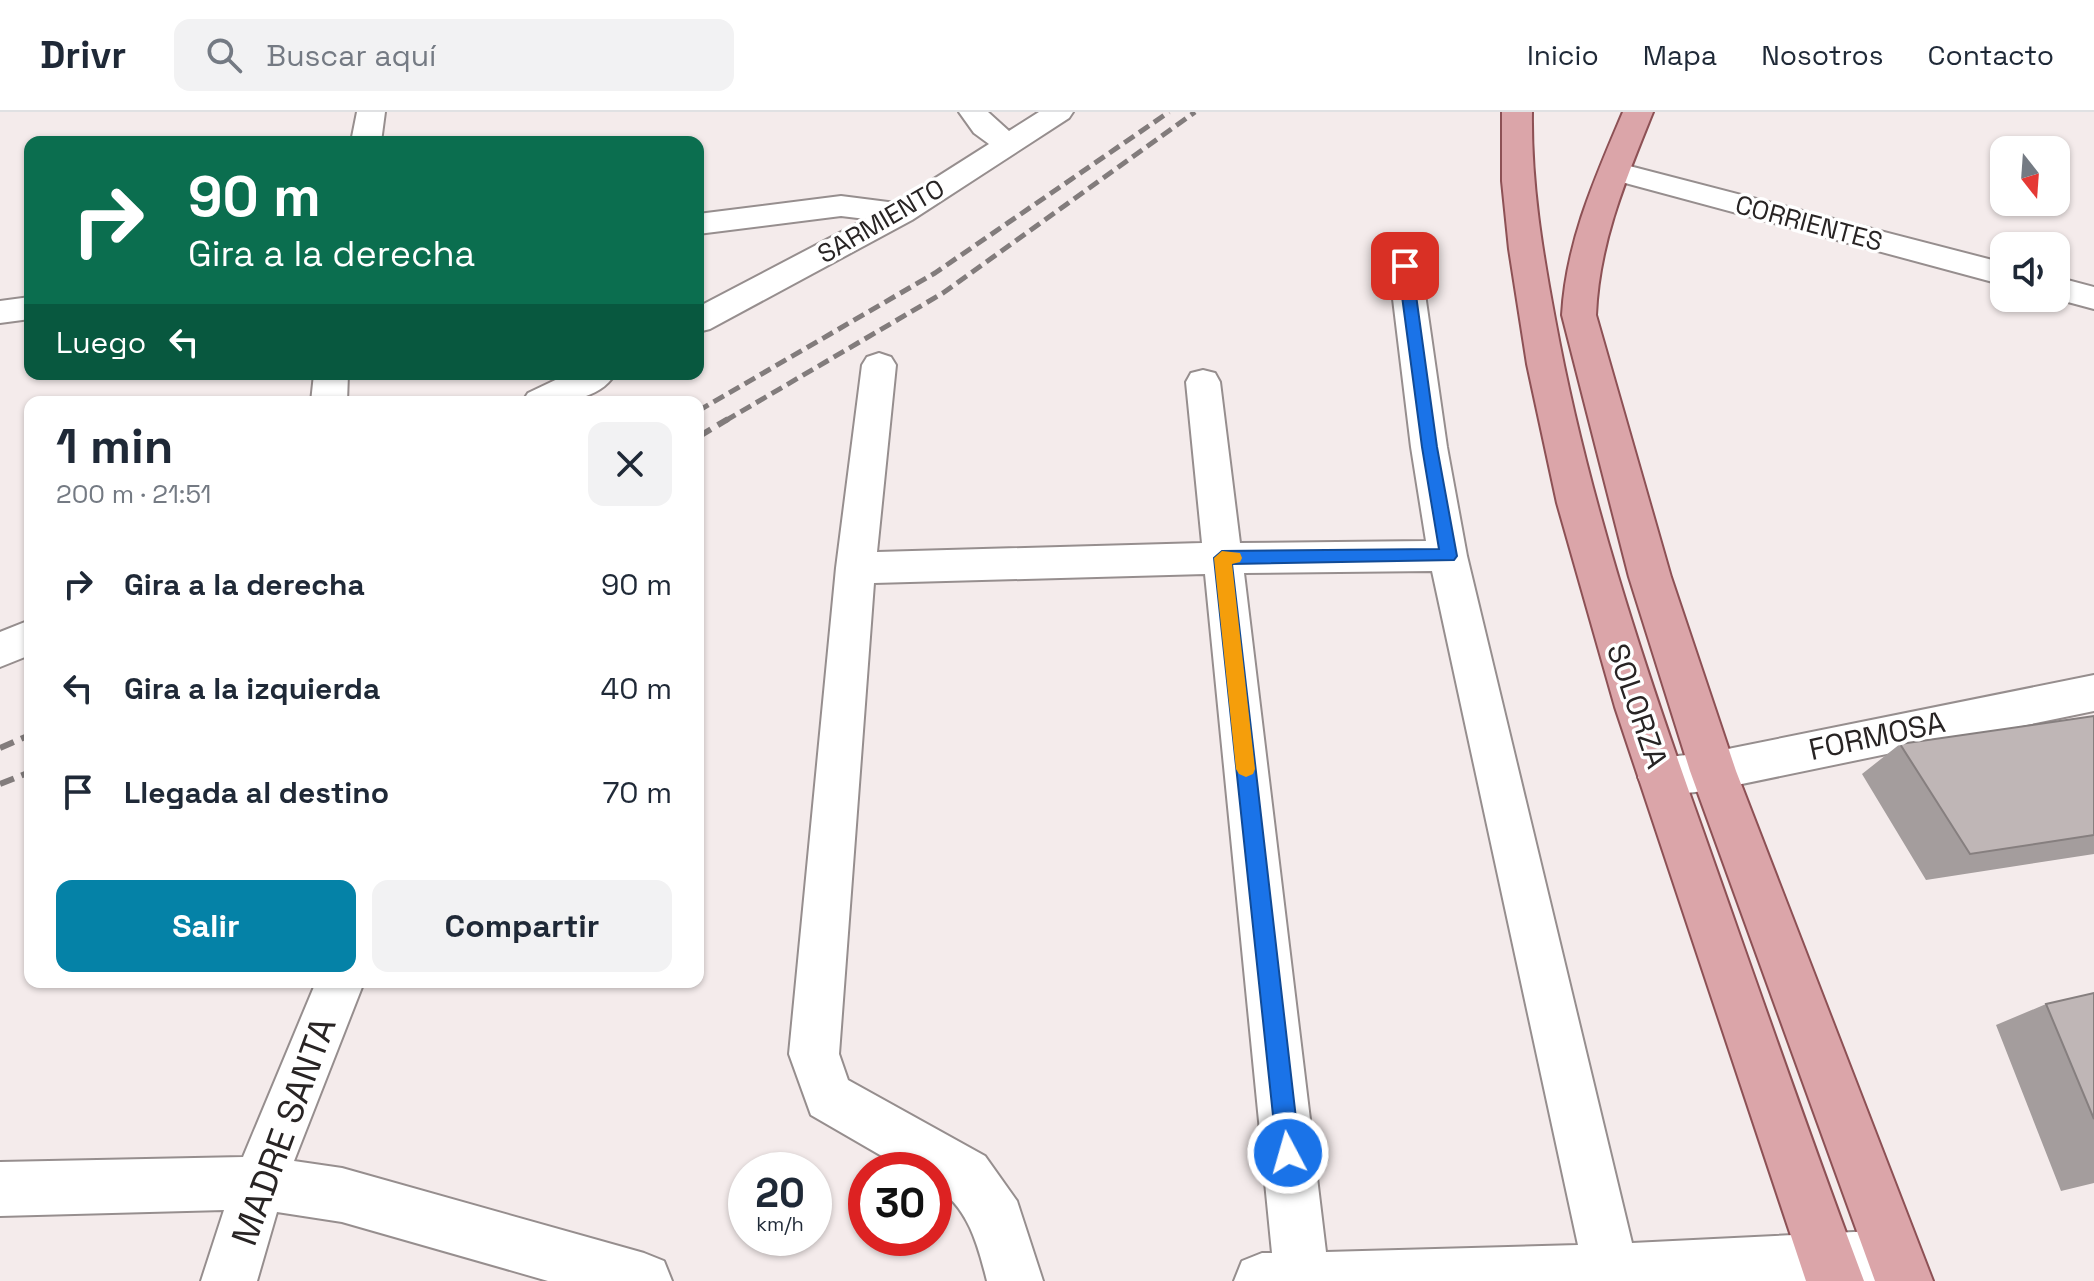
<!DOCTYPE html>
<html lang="es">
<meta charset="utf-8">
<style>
body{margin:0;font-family:"Space Grotesk",sans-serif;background:#f2f2f3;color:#1f2937;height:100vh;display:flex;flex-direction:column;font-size:30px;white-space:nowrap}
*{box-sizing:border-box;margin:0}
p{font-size:26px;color:#747a83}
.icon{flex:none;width:44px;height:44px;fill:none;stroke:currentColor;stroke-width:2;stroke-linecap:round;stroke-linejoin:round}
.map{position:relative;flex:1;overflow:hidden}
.sheet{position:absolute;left:24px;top:284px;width:680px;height:592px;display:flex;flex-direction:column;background:#fff;border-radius:16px;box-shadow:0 2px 6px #0004}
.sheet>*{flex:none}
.top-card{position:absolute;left:24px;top:24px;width:680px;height:244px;border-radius:16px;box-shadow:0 2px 6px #0004;background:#0b6e4f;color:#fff;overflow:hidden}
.needle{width:52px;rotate:163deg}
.fabs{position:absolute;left:1990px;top:24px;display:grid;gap:16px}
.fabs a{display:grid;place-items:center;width:80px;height:80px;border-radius:16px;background:#fff;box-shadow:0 2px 6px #0004;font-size:40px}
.speed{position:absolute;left:728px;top:1040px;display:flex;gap:16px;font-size:40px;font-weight:700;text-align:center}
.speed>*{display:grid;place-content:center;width:104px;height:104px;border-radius:50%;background:#fff;box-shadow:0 2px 6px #0004;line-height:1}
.speed small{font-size:20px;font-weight:400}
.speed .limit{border:12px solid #d22;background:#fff;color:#111}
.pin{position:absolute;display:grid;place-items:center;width:68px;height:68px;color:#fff;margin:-34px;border-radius:16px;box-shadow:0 4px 12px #0006}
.me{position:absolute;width:88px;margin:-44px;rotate:354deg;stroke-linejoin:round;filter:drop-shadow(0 0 6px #0008)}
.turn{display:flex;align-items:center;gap:28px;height:168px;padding:0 32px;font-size:36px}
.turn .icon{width:104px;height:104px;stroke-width:2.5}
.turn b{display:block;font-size:56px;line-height:68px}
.then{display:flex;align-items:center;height:76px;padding:0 32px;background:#0003;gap:16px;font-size:30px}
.round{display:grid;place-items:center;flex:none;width:84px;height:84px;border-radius:16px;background:#f2f2f3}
.summary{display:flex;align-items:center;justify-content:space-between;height:136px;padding:0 32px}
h1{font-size:48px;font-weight:700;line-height:60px}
.primary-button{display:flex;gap:16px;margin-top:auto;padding:16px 32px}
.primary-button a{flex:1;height:92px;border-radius:16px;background:#0582a7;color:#fff;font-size:32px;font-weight:700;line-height:92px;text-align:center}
.primary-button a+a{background:#f2f2f3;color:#1f2937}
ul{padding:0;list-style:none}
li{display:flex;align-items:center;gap:24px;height:104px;padding:0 32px}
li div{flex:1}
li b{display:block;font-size:30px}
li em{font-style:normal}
header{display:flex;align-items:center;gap:48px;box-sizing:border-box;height:112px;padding:0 40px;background:#fff;border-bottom:2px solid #e0e1e3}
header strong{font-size:38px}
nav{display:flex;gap:44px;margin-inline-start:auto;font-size:28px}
.search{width:560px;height:72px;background:#f2f2f3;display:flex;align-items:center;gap:20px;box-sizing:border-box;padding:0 28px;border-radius:16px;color:#747a83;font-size:30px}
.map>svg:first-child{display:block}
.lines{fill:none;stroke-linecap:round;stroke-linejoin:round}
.minor-casing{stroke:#968e8e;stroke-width:4}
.major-casing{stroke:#8d5155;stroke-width:4}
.minor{fill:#fff;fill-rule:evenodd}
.major{fill:#dba5a9;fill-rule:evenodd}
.rail-far1{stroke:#827c7c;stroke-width:5;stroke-dasharray:12 6;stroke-linecap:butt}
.rail{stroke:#827c7c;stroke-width:6;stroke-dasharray:15 8;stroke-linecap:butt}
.wall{fill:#a49d9d}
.building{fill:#bfb6b6;stroke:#867f7f;stroke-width:2}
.route{fill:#1a73e8;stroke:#114b97;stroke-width:2}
.slow{fill:#f59e0b}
.labels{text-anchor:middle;stroke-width:7;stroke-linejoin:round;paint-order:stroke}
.far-street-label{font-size:26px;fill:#282424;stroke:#fff}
.street-label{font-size:30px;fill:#282424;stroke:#fff}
.near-street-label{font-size:36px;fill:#282424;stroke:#fff}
</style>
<header>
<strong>Drivr</strong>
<div class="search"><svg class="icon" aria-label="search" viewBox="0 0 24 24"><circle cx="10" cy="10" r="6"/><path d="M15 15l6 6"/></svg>Buscar aquí</div>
<nav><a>Inicio</a><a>Mapa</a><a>Nosotros</a><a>Contacto</a></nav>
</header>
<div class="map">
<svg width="2094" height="1169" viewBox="0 0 2094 1169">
<rect width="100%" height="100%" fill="#f4ebeb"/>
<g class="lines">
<g class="minor-casing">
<path id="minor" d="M357,0H385L381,30H351Z
M959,0H988L1009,19L1039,0H1073L1069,6L912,108L710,217L698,220V195L866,107L841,104L698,122V102L841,84L896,91L989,32L974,21Z
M1614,50L2004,151V173L1603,65L1599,59L1603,53Z
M1405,144L1416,147L1421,154L1447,335L1467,444L1632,1131L1894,1118L1913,1126L1921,1145L1913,1164L1902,1169H1234L1242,1149L1262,1141H1272L1205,462L874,471L839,942L848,968L985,1044L1017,1089L1043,1169H987C978,1133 968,1094 934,1074V1058H906L811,1003L789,942L836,456L862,253L867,245L879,241L891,245L896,253L877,440L1202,431L1186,270L1191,261L1203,258L1215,261L1220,270L1240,431L1426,429L1411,335L1389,154L1394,147ZM1432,459L1578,1133L1326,1140L1244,461Z
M2056,165L2094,175V197L2053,186H2056Z
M30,185V207L0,211V189Z
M314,262H348L347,290H311Z
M568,262H615C597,292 553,290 522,290L528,281Z
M30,508V543L0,555V520Z
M2094,563V599L1713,678L1660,684L1645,679L1638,665L1645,651L1660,646L1713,640Z
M316,870H364L294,1049L342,1056L644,1141L664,1149L672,1169H548L342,1110L277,1100L257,1169H201L224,1098L0,1104V1050L243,1045Z"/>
</g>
<g class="major-casing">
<path id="major" d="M1502,0H1532C1531,70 1542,138 1555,207C1587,382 1643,551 1703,719C1756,869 1808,1020 1864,1169H1806L1615,595L1557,391L1527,252L1509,137L1502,69Z
M1623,0H1653C1626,67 1599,130 1596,203L1671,465L1736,659L1933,1169H1875L1690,659L1629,465L1562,203C1566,130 1595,66 1623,0Z"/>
</g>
<use href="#minor" class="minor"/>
<use href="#major" class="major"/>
<path class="rail-far1" d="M698,299L935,161L1169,0
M725,309L943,181L1195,0"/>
<path class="rail" d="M698,325L728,307
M0,636L30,623
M0,672L30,660"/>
</g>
<path class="wall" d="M2094,604V742L1926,768L1862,662L1900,632Z
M2094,881V1071L2061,1079L1996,913L2046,892Z"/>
<path class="building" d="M2094,604V723L1970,742L1900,632Z
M2094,881V1007L2046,892Z"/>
<path class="route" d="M1405,149L1412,154L1437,335L1457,444L1454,448L1232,452L1300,1041L1296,1049L1288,1052L1280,1049L1277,1041L1214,446L1222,439L1439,437L1422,335L1398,154Z"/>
<path class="slow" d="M1222,439L1240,441L1242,446L1240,450L1232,452L1255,657L1253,662L1246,665L1239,662L1236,657L1214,446Z"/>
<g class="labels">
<g class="far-street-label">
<text transform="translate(881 109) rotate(-30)" y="9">SARMIENTO</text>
<text transform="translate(1809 111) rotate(15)" y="9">CORRIENTES</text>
</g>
<g class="street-label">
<text transform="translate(1637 594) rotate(71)" y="10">SOLORZA</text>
<text transform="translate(1877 624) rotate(-12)" y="10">FORMOSA</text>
</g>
<g class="near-street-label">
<text transform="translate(283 1019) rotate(-70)" y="13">MADRE SANTA</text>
</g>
</g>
</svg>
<div class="fabs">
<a><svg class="needle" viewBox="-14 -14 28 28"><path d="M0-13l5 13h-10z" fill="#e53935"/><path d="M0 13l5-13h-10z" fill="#747a83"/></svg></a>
<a><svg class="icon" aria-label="sound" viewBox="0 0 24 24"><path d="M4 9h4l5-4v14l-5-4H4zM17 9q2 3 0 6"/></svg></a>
</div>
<div class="speed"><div>20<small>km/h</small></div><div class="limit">30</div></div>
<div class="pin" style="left:1405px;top:154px;background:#d93025"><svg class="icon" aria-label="arrive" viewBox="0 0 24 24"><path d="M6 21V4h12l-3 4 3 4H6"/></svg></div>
<svg class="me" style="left:1288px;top:1041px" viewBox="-20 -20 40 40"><circle r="17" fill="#1a73e8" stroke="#fff" stroke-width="3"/><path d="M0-11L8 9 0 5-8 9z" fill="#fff"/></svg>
<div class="top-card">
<div class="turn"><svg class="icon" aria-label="right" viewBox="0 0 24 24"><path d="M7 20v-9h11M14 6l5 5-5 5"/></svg><div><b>90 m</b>Gira a la derecha</div></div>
<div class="then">Luego<svg class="icon" aria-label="left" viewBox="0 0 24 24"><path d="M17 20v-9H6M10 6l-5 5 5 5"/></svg></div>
</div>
<section class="sheet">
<div class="summary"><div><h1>1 min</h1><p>200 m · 21:51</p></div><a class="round"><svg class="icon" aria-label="close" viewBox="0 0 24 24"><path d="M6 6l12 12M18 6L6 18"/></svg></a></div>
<ul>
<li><svg class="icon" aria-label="right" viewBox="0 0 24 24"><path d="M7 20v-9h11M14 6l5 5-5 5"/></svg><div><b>Gira a la derecha</b></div><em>90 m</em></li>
<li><svg class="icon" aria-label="left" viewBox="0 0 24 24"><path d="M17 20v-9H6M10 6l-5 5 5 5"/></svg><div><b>Gira a la izquierda</b></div><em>40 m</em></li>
<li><svg class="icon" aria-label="arrive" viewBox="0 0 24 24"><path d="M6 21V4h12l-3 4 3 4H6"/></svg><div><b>Llegada al destino</b></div><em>70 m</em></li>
</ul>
<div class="primary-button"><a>Salir</a><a>Compartir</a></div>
</section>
</div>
